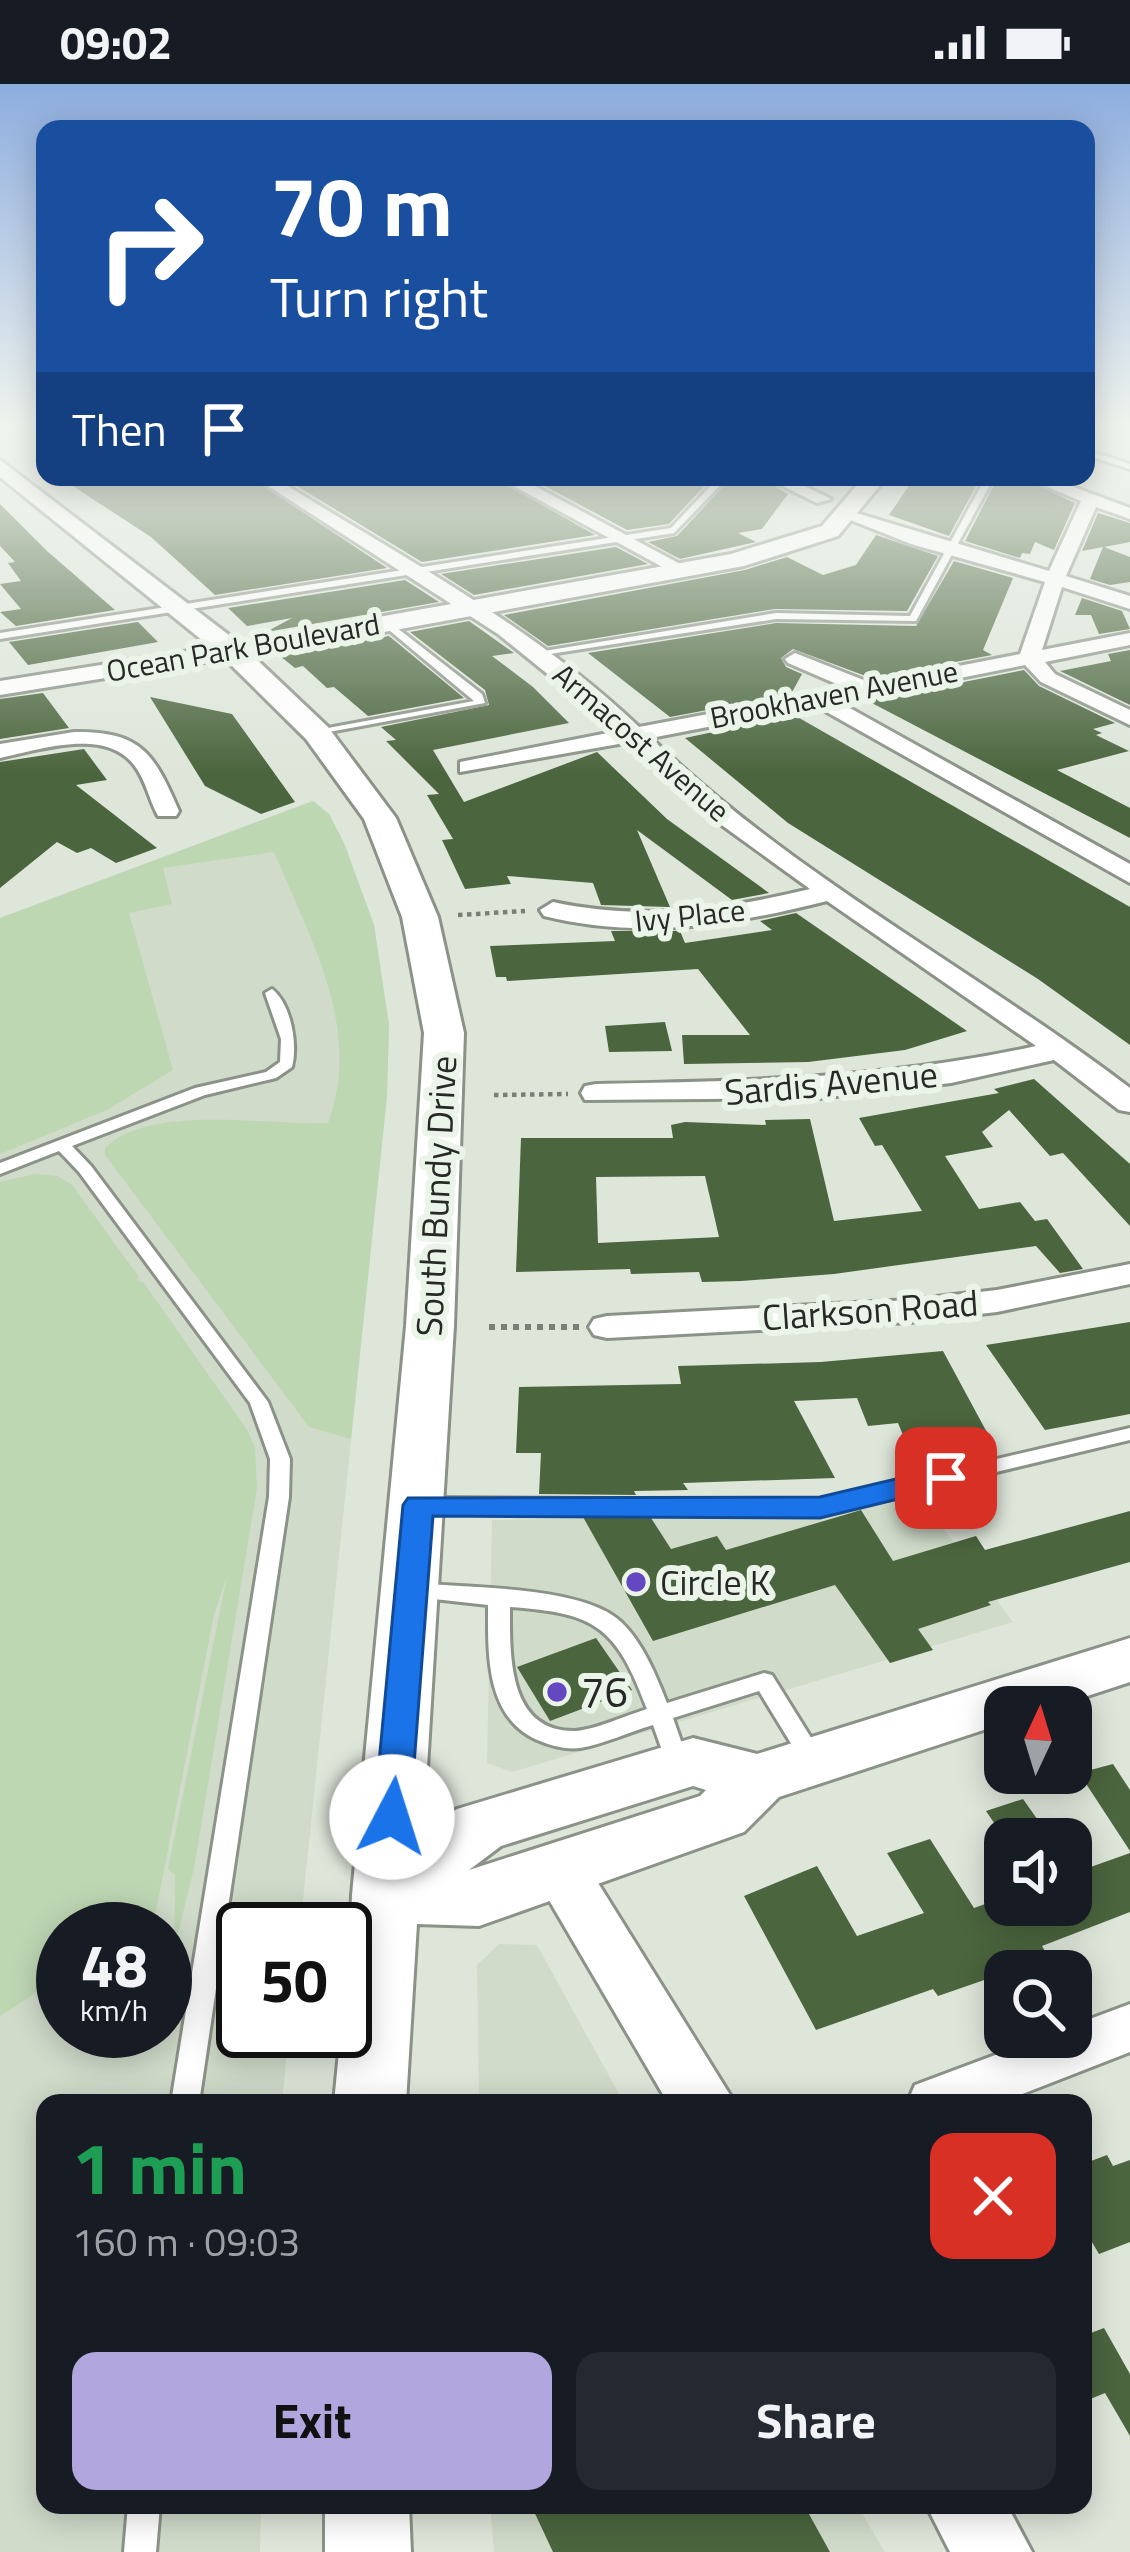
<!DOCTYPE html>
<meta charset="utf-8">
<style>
body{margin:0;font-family:"Titillium Web",sans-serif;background:#242831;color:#f1f3f6;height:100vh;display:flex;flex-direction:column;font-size:45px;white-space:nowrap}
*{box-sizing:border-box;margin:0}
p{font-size:39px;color:#9ea1a6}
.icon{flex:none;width:66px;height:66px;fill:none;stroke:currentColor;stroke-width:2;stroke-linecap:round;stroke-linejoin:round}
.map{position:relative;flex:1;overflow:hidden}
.sheet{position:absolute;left:36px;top:2010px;width:1056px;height:420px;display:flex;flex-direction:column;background:#171b24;border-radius:24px;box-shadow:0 6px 30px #0003}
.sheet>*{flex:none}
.guide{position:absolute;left:36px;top:36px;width:1059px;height:366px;border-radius:24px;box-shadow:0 6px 30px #0003;background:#1a4fa0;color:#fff;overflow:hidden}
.needle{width:78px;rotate:4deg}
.fabs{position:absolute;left:984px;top:1602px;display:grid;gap:24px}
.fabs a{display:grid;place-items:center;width:108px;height:108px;border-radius:24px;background:#171b24;box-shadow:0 6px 30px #0003;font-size:60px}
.speed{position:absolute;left:36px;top:1818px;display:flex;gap:24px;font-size:60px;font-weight:700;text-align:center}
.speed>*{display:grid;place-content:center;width:156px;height:156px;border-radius:50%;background:#171b24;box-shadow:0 6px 30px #0003;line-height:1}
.speed small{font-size:30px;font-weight:400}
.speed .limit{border:6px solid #111;border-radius:18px;background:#fff;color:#111}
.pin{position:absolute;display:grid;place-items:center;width:102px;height:102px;color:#fff;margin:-51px;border-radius:24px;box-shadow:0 6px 18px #0006}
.me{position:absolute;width:132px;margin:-66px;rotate:5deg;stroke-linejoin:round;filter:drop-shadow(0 0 9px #0008)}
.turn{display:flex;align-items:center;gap:42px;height:252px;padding:0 36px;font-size:54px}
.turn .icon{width:156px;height:156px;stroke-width:2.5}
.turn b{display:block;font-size:84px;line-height:102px}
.then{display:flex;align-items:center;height:114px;padding:0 36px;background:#0003;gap:24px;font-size:45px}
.round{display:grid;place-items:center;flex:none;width:126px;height:126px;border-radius:24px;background:#242831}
.head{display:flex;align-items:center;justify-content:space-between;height:204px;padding:0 36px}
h1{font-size:72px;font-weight:700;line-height:90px;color:#1e9e55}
.cta{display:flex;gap:24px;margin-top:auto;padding:24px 36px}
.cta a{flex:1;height:138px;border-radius:24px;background:#b1a6de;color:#111;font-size:48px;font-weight:700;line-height:138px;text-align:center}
.cta a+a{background:#242831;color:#f1f3f6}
.status{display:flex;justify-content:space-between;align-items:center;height:84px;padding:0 60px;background:#171b24;direction:ltr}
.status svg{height:33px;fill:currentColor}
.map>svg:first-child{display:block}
.built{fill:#d0dbca;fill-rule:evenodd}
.green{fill:#bed7b3}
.building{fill:#4b653e;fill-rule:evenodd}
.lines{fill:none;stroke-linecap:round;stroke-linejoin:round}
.service-casing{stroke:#8b9288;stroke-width:6}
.minor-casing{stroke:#8b9288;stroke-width:6}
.tertiary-casing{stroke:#8b9288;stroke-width:6}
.secondary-casing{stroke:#8b9288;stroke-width:6}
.path-far1{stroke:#797f77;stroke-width:4.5;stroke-dasharray:4.5 4.5;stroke-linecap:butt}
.path{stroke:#797f77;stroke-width:6;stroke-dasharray:6 6;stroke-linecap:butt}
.service{fill:#fff;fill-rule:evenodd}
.minor{fill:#fff;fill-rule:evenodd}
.tertiary{fill:#fff;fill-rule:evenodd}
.secondary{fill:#fff;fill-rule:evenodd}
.route{fill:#1a73e8;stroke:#114b97;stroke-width:3}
.poi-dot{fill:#6348c1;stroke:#ebf4e8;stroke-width:4.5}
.labels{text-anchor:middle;stroke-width:12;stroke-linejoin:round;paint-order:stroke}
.far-street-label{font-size:30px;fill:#262925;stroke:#ebf4e8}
.street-label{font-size:36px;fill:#262925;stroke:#ebf4e8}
.poi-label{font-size:36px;fill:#262925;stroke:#ebf4e8;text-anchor:start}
.near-poi-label{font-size:42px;fill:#262925;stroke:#ebf4e8;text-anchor:start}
</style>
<div class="status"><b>09:02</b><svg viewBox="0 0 49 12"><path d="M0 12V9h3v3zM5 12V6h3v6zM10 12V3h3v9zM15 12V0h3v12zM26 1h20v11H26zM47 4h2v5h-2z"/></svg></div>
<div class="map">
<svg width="1130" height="2468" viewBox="0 0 1130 2468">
<rect width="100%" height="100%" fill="#dee6da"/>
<path class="built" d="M313,717L329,730L344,759L374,841L389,941L387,1012L300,1845H243V1947H289L282,2019H45V2421H261L260,2468H0V834ZM63,1845H165V1947H63Z
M917,1409L1013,1538L512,1688L487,1679L492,1436L824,1431Z
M499,1860L537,1861L624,2019H479L477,1881Z
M490,2421H857L885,2468H494Z"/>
<path class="green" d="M313,717L329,730L344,759L374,841L389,941L387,1012L351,1355L309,1343L105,1071V1064C150,1019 267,1042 328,1039C363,944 310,855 274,768L163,784L172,820L129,829L173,986L107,1026L0,1070V834Z
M36,1090L58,1092L72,1101L139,1193L136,1195L144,1199L248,1347L255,1364L257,1404L194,1784L174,1866L175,1791L168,1785L227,1492L214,1531L155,1832L134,1845H63V1891L0,1932V1098Z"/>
<path class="building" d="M59,393H250L387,484L215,511L151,453Z
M282,393H493L595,451L422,478Z
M528,393L587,397L610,394L626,402L713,393L669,440L627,446Z
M732,393H760L788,410L762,445L738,449L756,458L680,475L648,458L677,452Z
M915,393H981L949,452L889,431Z
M998,393H1020L1075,419L1054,466L1035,458L1030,470L1022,469L1020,474L965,457Z
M0,420L47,467L115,526L16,542L0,528L21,525L0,500L21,497L8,479L15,478L0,462Z
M1098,429L1130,439V458L1104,463L1130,473V498L1110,501L1090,495L1103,463L1082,467Z
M876,451L938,472L907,527L775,525L548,562L504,531L745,486L787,473L823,491L856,481Z
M616,463L648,480L474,511L441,490Z
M954,477L1013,494L983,566L992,571L871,594L793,565L781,574L786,583L802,590L791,610L670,633L588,569L776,539L916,542Z
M405,496L439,518L266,548L292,534L247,542L228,524Z
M1082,514L1122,527L1130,545L1099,550L1091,531H1075Z
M469,537L514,569L492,572L533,603L569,639L433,666L464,718L597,668L667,735L769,809L732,816L637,746L670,823L601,821L593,799L507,792L511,800L465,805L442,756L453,755L427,711L439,710L386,657L396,656L381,643L489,621L485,606L410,548Z
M138,538L158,558L28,581L9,558Z
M389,552L464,614L368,632L334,603L327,604L303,582L295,584L280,572Z
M1130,566V621L1060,587L1111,577L1108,570Z
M1024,586L1039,602L1115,639L1093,645L1102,649L1096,651L1129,667L1057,686L1130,724V754L868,617Z
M43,609L69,644L0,655V615Z
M150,613L232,630L295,718L261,730L205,702Z
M794,631L1130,823V961L1038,895L788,739L685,654Z
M84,665L107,696L76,701L157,764L116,779L91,764L77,769L57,758L0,804V678Z
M796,829L967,947L905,966L808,978L684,980L682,951H750L698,885L507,897L506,893H496L490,862L615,857L611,847H680L685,859L772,846L760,837Z
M665,938L672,967L609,968L605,942Z
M1034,995L1130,1080V1142L1063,1069L1050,1072L1009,1026L982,1048L993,1063L945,1072L979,1125L1020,1118L1035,1137L1047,1135L1083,1185L1060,1189L1036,1162L834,1190L741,1197L702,1198L699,1188L631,1190L630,1185L516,1188L521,1054H673L671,1041L685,1038L766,1041L765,1036L810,1035L834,1137L922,1127L882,1061L875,1062L859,1034L999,1009L994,1005ZM705,1092L719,1153L598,1159L596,1093Z
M1130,1238V1330L1045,1346L986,1261Z
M943,1267L997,1367L913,1375L898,1339L868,1342L857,1314L794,1317L835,1394L683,1399L688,1406L634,1407L636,1411L539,1410L541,1369H516L519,1303L681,1300L678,1282L821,1278Z
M861,1426L893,1477L976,1452L985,1466L1130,1427V1478L988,1518L991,1521L918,1545L933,1566L890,1579L835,1501L653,1557L583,1433L651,1434L671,1465L717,1452L726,1466Z
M596,1554L632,1606L550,1637L517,1583Z
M1113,1680L1130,1706V1767L1079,1689Z
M1023,1715L1047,1749L1005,1755L986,1727Z
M930,1755L974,1824L1005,1813V1821H1071V1790L1130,1769V1828L1042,1862L1048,1872L993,1893L938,1912L933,1905L816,1946L744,1812L817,1782L857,1852L924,1829L887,1769Z
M1107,2071L1113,2082L1130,2076V2158L1099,2170L1083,2143V2080Z
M1104,2244L1130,2290V2352L1105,2309L1083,2318V2252Z
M531,2421H804L830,2468H553Z"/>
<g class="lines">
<g class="service-casing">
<path id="service" d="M1086,366L1130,380V385L1086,371Z
M719,393H728L674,449L0,555V549L671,444Z
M986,393H994L916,537L776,535L537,572L532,569L776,529L910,532Z
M387,536L482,610L485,619L313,651L311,649L317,646L474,617L383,541V537Z
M272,905C291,920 298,960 292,983L276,994L205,1011L72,1062L91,1082L268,1318L290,1375L289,1413L199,2019H171L269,1413L270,1375L250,1319L79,1088L59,1067L0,1090V1079L195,1004L266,988L280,978L281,955L265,909Z
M1130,1344V1356L821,1430L423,1428L416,1426L413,1421L416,1416L423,1414L821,1416Z
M414,1499C467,1504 584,1502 621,1538C643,1559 656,1591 667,1619L764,1589L772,1591L823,1673L819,1679L811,1682L803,1679L759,1607L673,1634L689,1680L685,1686L677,1689L669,1686L653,1641C629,1648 604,1660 580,1664C566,1666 548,1661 535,1655C485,1631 488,1568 488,1521L407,1512L403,1507L407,1502ZM510,1523C597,1529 616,1543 647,1625C627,1631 595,1646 575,1647C507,1648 510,1570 510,1523Z
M128,2421H160L156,2468H124Z"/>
</g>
<g class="minor-casing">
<path id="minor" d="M254,393H273C398,471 532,541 639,643L846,604L788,579L785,575L795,569L871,599L1020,570L1045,498L911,460L843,433V425L1049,487L1081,417L1024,393H1047L1130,424V435L1096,423L1066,492L1130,512V525L1062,503L1042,566L1130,549V561L1045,578L1055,590L1130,626V641L1041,598L1025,581L839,618L1130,780V799L816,622L651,654C793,792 975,886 1130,1004V1028L1119,1026L1054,976L951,999L818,1014L585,1016L581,1009L585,1002L596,1000C747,997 888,995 1036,962L827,817C732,841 640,856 544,832L540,826L553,818C641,837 724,826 810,805L701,726L630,658L460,688V678L618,647L498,550Z
M497,393H518L695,488L679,492Z
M764,393H786L831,415L817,419Z
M74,648C142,647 154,670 179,727L176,732H158C149,716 146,696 134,681C105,643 38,666 0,674V660Z
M1130,1180V1200L997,1228L910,1238L607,1254L594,1251L589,1243L594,1235L607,1232L910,1216L997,1206Z
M1130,1920V1968L999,2019H907L915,2001L1043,1953H1071V1942Z"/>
</g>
<g class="tertiary-casing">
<path id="tertiary" d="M233,560L245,567L241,572L0,611V597Z
M560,1763L580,1770L735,2019H668L532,1787L540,1770Z
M926,2421H1007L1032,2468H950Z"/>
</g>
<g class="secondary-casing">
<path id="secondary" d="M0,376L238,558L731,470L822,442L864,393H887L838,452L744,482L253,572L328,643L396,734L438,833L464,949L454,1242L423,1749L457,1725L693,1654L757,1670L1130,1554V1598L1054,1623H1005V1639L779,1713L744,1748L479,1842L417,1840L406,2019H334L341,1947H345L352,1811L406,1242L424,949L402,833L364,735L306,655L223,573L0,393ZM693,1702L706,1706L700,1712L469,1786L501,1762Z
M325,2421H409L411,2468H325Z"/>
</g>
<path class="path-far1" d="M458,831L525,827
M494,1011L568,1010"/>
<path class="path" d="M489,1243H579"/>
<use href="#service" class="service"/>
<use href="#minor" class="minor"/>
<use href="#tertiary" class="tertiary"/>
<use href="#secondary" class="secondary"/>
</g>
<linearGradient id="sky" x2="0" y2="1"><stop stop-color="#8daddf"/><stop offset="0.5" stop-color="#f0f4ee"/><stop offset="1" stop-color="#f0f4ee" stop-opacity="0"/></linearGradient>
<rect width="1130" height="689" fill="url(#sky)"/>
<path class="route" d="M946,1383L961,1394L956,1401L820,1434L433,1432L410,1733L405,1743L392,1748L380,1743L374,1733L403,1421L408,1414L820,1413Z"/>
<g class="poi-dot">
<circle cx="636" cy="1498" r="12"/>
<circle cx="557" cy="1608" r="12"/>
</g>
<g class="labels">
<g class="far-street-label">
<text transform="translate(243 564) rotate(-10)" y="10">Ocean Park Boulevard</text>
<text transform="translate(834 611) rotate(-11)" y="10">Brookhaven Avenue</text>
<text transform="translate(641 659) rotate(41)" y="10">Armacost Avenue</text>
<text transform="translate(690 832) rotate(-6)" y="10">Ivy Place</text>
</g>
<g class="street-label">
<text transform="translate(831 999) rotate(-5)" y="13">Sardis Avenue</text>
<text transform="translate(436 1112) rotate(-87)" y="13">South Bundy Drive</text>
<text transform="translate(870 1226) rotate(-4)" y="13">Clarkson Road</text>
</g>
<g class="poi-label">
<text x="660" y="1511">Circle K</text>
</g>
<g class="near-poi-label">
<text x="581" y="1623">76</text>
</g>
</g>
</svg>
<div class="fabs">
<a><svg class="needle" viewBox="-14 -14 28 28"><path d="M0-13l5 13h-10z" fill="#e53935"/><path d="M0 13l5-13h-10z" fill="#9ea1a6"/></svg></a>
<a><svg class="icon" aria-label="sound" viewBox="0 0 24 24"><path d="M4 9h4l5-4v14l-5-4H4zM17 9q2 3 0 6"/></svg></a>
<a><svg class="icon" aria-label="search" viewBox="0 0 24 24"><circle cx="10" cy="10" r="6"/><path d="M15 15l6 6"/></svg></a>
</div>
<div class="speed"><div>48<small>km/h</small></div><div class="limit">50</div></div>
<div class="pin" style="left:946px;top:1394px;background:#d93025"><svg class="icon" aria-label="arrive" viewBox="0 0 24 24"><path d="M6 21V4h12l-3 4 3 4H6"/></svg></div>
<svg class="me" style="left:392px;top:1733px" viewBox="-20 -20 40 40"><circle r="19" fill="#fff"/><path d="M0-13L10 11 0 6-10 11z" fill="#1a73e8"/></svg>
<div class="guide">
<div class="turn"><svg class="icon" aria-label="right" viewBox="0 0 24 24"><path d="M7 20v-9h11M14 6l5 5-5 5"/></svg><div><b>70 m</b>Turn right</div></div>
<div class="then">Then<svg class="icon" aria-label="arrive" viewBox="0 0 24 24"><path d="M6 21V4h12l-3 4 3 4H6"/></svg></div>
</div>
<section class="sheet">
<div class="head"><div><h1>1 min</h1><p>160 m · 09:03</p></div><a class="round" style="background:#d93025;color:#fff"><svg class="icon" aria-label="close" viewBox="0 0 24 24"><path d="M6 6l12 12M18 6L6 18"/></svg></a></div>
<div class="cta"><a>Exit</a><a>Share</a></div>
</section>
</div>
